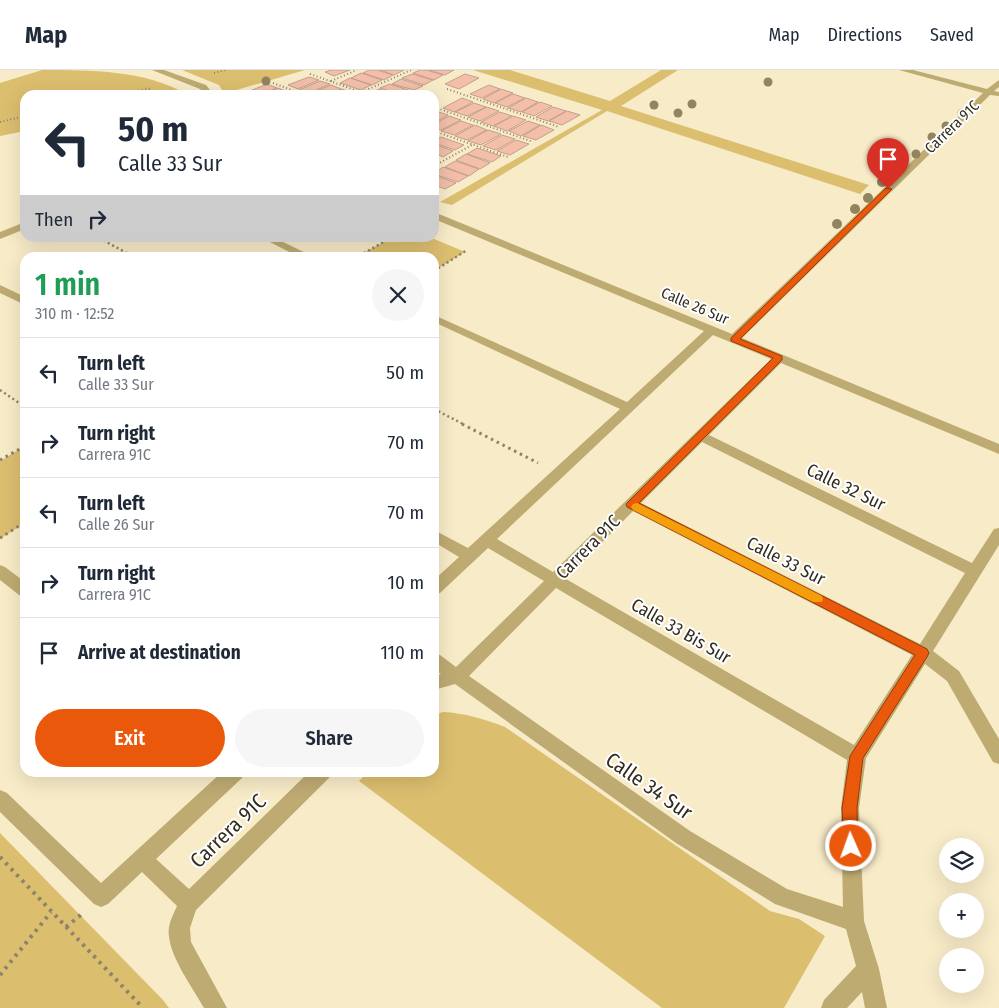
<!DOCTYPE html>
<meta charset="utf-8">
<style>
body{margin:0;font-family:"Fira Sans Condensed",sans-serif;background:#f6f6f7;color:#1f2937;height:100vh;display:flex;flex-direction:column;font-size:19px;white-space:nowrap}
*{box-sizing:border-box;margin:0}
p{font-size:16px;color:#747a83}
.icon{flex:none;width:28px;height:28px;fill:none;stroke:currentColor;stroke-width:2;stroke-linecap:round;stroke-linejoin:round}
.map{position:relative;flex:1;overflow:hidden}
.details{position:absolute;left:20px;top:182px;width:419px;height:525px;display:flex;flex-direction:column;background:#fff;border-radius:15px;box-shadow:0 5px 20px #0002}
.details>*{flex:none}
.banner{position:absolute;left:20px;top:20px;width:419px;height:152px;border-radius:15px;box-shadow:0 5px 20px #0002;background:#fff;color:#1f2937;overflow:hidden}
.buttons{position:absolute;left:939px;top:768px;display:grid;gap:10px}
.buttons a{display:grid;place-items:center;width:45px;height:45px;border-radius:50%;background:#fff;box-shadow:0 5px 20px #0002;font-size:25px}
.pin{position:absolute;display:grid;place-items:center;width:42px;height:42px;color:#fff;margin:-51px -21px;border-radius:50% 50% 50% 0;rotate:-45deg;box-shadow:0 0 5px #0007}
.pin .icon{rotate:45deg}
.me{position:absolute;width:55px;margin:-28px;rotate:358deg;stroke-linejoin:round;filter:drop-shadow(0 0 4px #0008)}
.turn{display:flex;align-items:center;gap:18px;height:105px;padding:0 15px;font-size:22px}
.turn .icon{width:65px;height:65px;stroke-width:2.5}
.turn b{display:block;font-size:35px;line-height:42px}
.then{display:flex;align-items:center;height:48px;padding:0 15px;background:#0003;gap:10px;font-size:19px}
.round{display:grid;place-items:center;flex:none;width:52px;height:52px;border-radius:26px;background:#f6f6f7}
.head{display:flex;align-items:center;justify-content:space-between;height:85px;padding:0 15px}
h1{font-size:30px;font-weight:600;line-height:38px;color:#1e9e55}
.primary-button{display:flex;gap:10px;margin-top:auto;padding:10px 15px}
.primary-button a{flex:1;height:58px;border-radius:30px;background:#ea580c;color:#fff;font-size:20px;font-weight:600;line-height:58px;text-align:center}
.primary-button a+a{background:#f6f6f7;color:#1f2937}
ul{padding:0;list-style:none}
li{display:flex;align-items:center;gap:15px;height:70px;padding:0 15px;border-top:1px solid #e0e1e3}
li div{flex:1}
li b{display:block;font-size:19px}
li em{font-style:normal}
header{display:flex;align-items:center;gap:30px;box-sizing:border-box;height:70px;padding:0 25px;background:#fff;border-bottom:1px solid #e0e1e3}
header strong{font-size:24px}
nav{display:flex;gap:28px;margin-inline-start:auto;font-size:18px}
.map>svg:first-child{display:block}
.green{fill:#dcbe6f}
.building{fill:#f3bfa8;stroke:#c39f90}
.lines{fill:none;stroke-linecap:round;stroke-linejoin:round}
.path-far3{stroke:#8c836b;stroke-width:2;stroke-dasharray:1 2.5;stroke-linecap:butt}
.path-far2{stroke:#8c836b;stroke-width:2.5;stroke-dasharray:2 3;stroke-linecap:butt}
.path-far1{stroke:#8c836b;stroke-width:3;stroke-dasharray:2.5 4;stroke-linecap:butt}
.path{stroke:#8c836b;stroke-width:4;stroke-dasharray:3 5;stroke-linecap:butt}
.minor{fill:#beab72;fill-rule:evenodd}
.tree{fill:#91845e}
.route{fill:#ea580c;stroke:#983908}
.slow{fill:#f59e0b}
.labels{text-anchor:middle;stroke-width:4;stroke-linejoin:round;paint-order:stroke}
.far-street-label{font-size:15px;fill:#322d1f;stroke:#fff}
.street-label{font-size:18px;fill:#322d1f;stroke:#fff}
.near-street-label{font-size:21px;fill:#322d1f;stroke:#fff}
</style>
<header>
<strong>Map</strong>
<nav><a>Map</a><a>Directions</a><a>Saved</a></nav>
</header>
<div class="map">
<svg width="999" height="938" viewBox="0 0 999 938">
<rect width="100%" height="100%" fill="#f8ebc8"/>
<path class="green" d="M42,0C91,0 146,0 188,25H25V61L0,66V13Z
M182,0H305L233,21L242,25H225L219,15Z
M473,0H510L610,31L661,0H678L621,36L869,115L860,124L607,41L452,135L440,132L602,40Z
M391,168H432L465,182L434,201V188L356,187Z
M25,376V453L0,469V391Z
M443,642C465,643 484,649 505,657L770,841L799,849L825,866L784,938H662L359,711L367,703L434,702V645Z
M0,763L163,930L169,938H0Z"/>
<path class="building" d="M331,0H350L334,6L325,2Z
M369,0H377L393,5L384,10L363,3Z
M380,0H404L394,5Z
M420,0H426L443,5L434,10L413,3Z
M429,0H454L445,5Z
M361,3L382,10L372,15L351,8Z
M412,4L433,10L424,15L402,8Z
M465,4L479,8L459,19L445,14Z
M309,7L319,10L298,19L288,15Z
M350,8L371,15L361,20L340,13Z
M401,9L423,16L414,20L392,14Z
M320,11L330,14L310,23L299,20Z
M267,14L277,18L259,25L245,23Z
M390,14L411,21L400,25L380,18Z
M331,15L341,19L327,25L310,24Z
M489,15L500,19L482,28L470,24Z
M278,18L288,22L280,25H261Z
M342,19L353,23L348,25H329Z
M379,19L397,25L369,24Z
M501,19L513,23L494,33L483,29Z
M513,24L525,28L507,37L495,33Z
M462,28L473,32L454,42L443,38Z
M526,28L538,32L521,42L508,38Z
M540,32L552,36L534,46L522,42Z
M474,33L486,37L467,46L455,42Z
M487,37L499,41L480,51L468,47Z
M553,37L566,41L548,51L536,47Z
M436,41L448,45L434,53V43Z
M567,41L580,45L562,55L549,51Z
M500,42L512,46L493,56L481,52Z
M449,46L461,50L441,60L434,58V54Z
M513,46L526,50L507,61L494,56Z
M461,51L473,55L454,65L441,61Z
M528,51L540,55L521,66L509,61Z
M475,55L487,60L467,70L455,66Z
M541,55L554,60L536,70L523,66Z
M488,60L501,64L481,75L468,71Z
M502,65L515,69L496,80L483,76Z
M441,67L464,75L455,80L434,73V71Z
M516,70L529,74L510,85L497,81Z
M434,74L453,81L443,87L434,83Z
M477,78L501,86L492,92L467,84Z
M466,84L490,93L480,99L456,90Z
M455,91L479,99L469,106L445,97Z
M443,97L468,106L458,112L434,104Z
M434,105L456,113L445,119L434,115Z"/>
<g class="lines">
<path class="path-far3" d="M214,3L225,0
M310,4L369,25
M331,11L357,0
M273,13L305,25
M447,19L559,57
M362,22L411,0
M118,25L152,18
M434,37L533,72
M0,52L25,46
M434,61L508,87
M434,96L472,75"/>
<path class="path-far2" d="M99,168L136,188
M355,188L391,168
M434,201L467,180
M0,320L25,337
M434,339L465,355"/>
<path class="path-far1" d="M462,354L538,393
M0,390L25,376
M0,468L25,452"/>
<path class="path" d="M0,787L143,938
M66,857L82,844
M0,905L51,842"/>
<path class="minor" d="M152,0H164L206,15L214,25H205L200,19Z
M899,0H913L987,19L999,10V17L994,21L999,22V26L990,25L742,268L999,374V384L781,293L709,365L972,493L994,459L999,458V475L933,581L959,601L999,669V694L993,692L947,611L925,594L866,688L859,738L864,851L879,899L887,938H865L862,922L847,938H821L824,930L856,896L846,859L775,834L676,773L455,614L434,620V606L441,604L434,599V583L440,585L456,597L544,511L488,478L440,523L434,525V510L459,487L434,472V460L468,478L620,339L434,252V245L627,332L704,261L434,149V142L732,264L983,23ZM713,265L771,289L553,502L497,469ZM702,372L965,503L920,574L641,433ZM633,441L912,585L854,675L566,509ZM556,518L847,690L841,738L843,837L787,819L690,761L469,606Z
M25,152V159L0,169V162Z
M262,168H275L316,188H301Z
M0,215L25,227V235L0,223Z
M0,495L5,497L25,512V527L19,525L0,510Z
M222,702H244L242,708L156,789L189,819L309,702H331L329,708L196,840L190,858L191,872L227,938H204C193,918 171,889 169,866C167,856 173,845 177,836L142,802L108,834L101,837L94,834L0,742V720L7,723L101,813Z"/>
</g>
<g class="tree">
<circle cx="266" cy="11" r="4.5"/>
<circle cx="768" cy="12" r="4.5"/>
<circle cx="692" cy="34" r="4.5"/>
<circle cx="654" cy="35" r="4.5"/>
<circle cx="678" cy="43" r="4.5"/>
<circle cx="962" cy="43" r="4.5"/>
<circle cx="946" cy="56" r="4.5"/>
<circle cx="932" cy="67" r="4.5"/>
<circle cx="916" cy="84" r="4.5"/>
<circle cx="901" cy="97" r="5"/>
<circle cx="882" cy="112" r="5"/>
<circle cx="868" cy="128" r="5"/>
<circle cx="855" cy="139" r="5"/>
<circle cx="837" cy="154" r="5"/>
</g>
<path class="route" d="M886,118L892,119L740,269L782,286V290L639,433L927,579L929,583L927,587L863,688L857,738L858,776L856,781L851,783L846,781L844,776L842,738L850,686L915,585L627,437L626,434L773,288L731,271V268Z"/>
<path class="slow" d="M637,433L822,526L823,529L822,532H813L633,440L631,437L633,434Z"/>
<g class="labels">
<g class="far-street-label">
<text transform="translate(952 57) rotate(-44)" y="5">Carrera 91C</text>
<text transform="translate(695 236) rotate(23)" y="5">Calle 26 Sur</text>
</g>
<g class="street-label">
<text transform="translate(846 417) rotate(26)" y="6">Calle 32 Sur</text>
<text transform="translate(588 477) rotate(-45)" y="6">Carrera 91C</text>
<text transform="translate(786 491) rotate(27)" y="6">Calle 33 Sur</text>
<text transform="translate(681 561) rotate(30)" y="6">Calle 33 Bis Sur</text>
</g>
<g class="near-street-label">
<text transform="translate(649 716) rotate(35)" y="7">Calle 34 Sur</text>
<text transform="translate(228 761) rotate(-44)" y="7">Carrera 91C</text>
</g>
</g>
</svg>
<div class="buttons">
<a><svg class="icon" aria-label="layers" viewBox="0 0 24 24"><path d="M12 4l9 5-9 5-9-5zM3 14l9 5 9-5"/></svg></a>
<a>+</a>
<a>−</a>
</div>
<div class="pin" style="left:888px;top:119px;background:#d93025"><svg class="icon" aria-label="arrive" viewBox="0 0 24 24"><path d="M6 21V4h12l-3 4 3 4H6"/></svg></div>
<svg class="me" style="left:851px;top:776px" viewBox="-20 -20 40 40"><circle r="17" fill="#ea580c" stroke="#fff" stroke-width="3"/><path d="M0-11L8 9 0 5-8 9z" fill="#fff"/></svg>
<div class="banner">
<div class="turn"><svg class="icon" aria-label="left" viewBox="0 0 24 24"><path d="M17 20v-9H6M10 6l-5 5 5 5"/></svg><div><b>50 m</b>Calle 33 Sur</div></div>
<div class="then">Then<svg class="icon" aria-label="right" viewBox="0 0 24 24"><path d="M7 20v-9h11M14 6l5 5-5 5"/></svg></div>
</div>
<section class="details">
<div class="head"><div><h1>1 min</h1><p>310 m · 12:52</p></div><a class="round"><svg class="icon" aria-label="close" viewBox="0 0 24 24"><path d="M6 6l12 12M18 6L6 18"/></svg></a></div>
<ul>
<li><svg class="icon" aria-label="left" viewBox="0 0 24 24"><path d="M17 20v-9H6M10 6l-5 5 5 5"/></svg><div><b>Turn left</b><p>Calle 33 Sur</p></div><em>50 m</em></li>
<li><svg class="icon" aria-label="right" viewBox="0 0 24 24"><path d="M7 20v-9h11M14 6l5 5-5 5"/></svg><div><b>Turn right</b><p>Carrera 91C</p></div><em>70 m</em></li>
<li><svg class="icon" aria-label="left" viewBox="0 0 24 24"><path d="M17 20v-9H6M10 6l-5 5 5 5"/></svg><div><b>Turn left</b><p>Calle 26 Sur</p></div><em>70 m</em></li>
<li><svg class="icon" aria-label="right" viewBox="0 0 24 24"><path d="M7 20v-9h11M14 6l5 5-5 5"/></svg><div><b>Turn right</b><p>Carrera 91C</p></div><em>10 m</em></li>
<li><svg class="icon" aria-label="arrive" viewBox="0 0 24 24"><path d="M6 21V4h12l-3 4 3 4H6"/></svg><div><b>Arrive at destination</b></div><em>110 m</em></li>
</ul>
<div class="primary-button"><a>Exit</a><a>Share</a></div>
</section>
</div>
